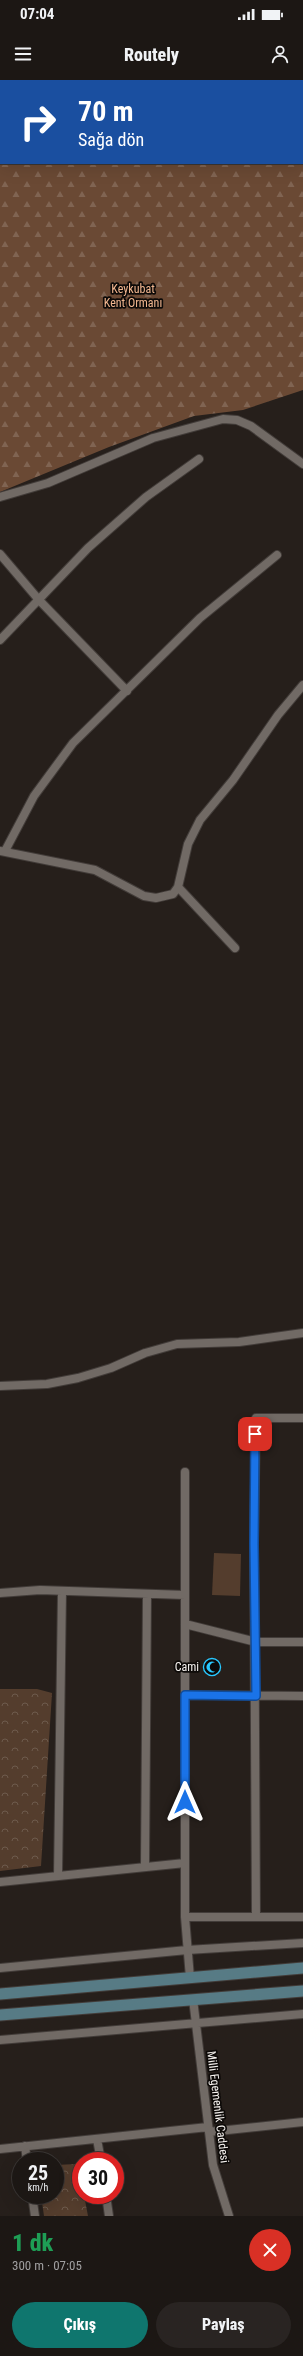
<!DOCTYPE html>
<html lang="tr">
<meta charset="utf-8">
<style>
body{margin:0;font-family:"Roboto Condensed",sans-serif;background:#292422;color:#f1f3f6;height:100vh;display:flex;flex-direction:column;font-size:15px;white-space:nowrap}
*{box-sizing:border-box;margin:0}
p{font-size:13px;color:#a09fa0}
.icon{flex:none;width:22px;height:22px;fill:none;stroke:currentColor;stroke-width:2;stroke-linecap:round;stroke-linejoin:round}
.map{position:relative;height:2136px;overflow:hidden}
.side{display:flex;flex-direction:column;background:#1c1714;flex:1}
.side>*{flex:none}
.guide{position:absolute;left:0px;top:0px;width:303px;height:84px;box-shadow:0 4px 16px #0002,0 0 0 1px #3a3634;background:#1a4fa0;color:#fff;overflow:hidden}
.speed{position:absolute;left:12px;top:2072px;display:flex;gap:8px;font-size:20px;font-weight:700;text-align:center}
.speed>*{display:grid;place-content:center;width:52px;height:52px;border-radius:50%;background:#1c1714;box-shadow:0 4px 16px #0002,0 0 0 1px #3a3634;line-height:1}
.speed small{font-size:10px;font-weight:400}
.speed .limit{border:6px solid #d22;background:#fff;color:#111}
.pin{position:absolute;display:grid;place-items:center;width:34px;height:34px;color:#fff;margin:-17px;border-radius:8px;box-shadow:0 2px 6px #0006}
.me{position:absolute;width:44px;margin:-22px;rotate:0deg;stroke-linejoin:round;filter:drop-shadow(0 0 3px #0008)}
.turn{display:flex;align-items:center;gap:14px;height:84px;padding:0 12px;font-size:18px}
.turn .icon{width:52px;height:52px;stroke-width:2.5}
.turn b{display:block;font-size:28px;line-height:34px}
.round{display:grid;place-items:center;flex:none;width:42px;height:42px;border-radius:21px;background:#292422}
.summary{display:flex;align-items:center;justify-content:space-between;height:68px;padding:0 12px}
h1{font-size:24px;font-weight:800;line-height:30px;color:#1e9e55}
.cta{display:flex;gap:8px;margin-top:auto;padding:8px 12px}
.cta a{flex:1;height:46px;border-radius:24px;background:#0f766e;color:#fff;font-size:16px;font-weight:800;line-height:46px;text-align:center}
.cta a+a{background:#292422;color:#f1f3f6}
.status{display:flex;justify-content:space-between;align-items:center;height:28px;padding:0 20px;background:#1c1714;direction:ltr}
.status svg{height:11px;fill:currentColor}
header{display:flex;justify-content:space-between;align-items:center;height:52px;padding:0 12px;background:#1c1714;font-size:18px;font-weight:800}
.map>svg:first-child{display:block}
.forest{fill:url(#forest-firs);fill-rule:evenodd}
.park{fill:url(#park-crowns)}
.pitch{fill:#543d2d}
.lines{fill:none;stroke-linecap:round;stroke-linejoin:round}
.street-casing{stroke:#423c39;stroke-width:10}
.secondary-casing{stroke:#423c39;stroke-width:13}
.street{stroke:#716a65;stroke-width:8}
.secondary{stroke:#577b85;stroke-width:11}
.route-casing{stroke:#114b97;stroke-width:10}
.route{stroke:#1a73e8;stroke-width:7}
.labels{text-anchor:middle;stroke-width:3.5;stroke-linejoin:round;paint-order:stroke}
.park-label{font-size:12px;fill:#f2b790;stroke:#0d0a08}
.poi-label{font-size:12px;fill:#f5f1ee;stroke:#0d0a08;text-anchor:end}
.street-label{font-size:12px;fill:#f5f1ee;stroke:#0d0a08}
</style>
<div class="status"><b>07:04</b><svg viewBox="0 0 49 12"><path d="M0 12V9h3v3zM5 12V6h3v6zM10 12V3h3v9zM15 12V0h3v12zM26 1h20v11H26zM47 4h2v5h-2z"/></svg></div>
<header><svg class="icon" aria-label="menu" viewBox="0 0 24 24"><path d="M4 6h16M4 12h16M4 18h16"/></svg>Routely<svg class="icon" aria-label="person" viewBox="0 0 24 24"><circle cx="12" cy="8" r="4"/><path d="M4 21q1-7 8-7t8 7"/></svg></header>
<div class="map">
<svg width="303" height="2136" viewBox="0 0 303 2136">
<defs>
<pattern id="forest-firs" width="22" height="20" patternUnits="userSpaceOnUse"><rect width="22" height="20" fill="#6a4934"/><path d="M5 1l3.5 6h-7zM16 11l3.5 6h-7z" fill="#806452"/></pattern>
<pattern id="park-crowns" width="20" height="18" patternUnits="userSpaceOnUse"><rect width="20" height="18" fill="#543d2d"/><path d="M2 6a3 3 0 1 1 6 0M12 15a3 3 0 1 1 6 0" fill="none" stroke="#6d5a4c"/></pattern>
</defs>
<rect width="100%" height="100%" fill="#261f1b"/>
<path class="forest" d="M0,0H303V310L243,330L194,336L109,367L0,412ZM1,1H302V83H1Z"/>
<path class="park" d="M0,1609H37L52,1613L41,1786L0,1791Z
M77,2084L81,2115H84L88,2136H44L41,2115H55V2085Z"/>
<path class="pitch" d="M214,1473L241,1474L240,1516L212,1515Z"/>
<g class="lines">
<g class="street-casing">
<path id="street" d="M0,417L48,403L153,358L223,339L237,340L251,346L303,384
M0,474L39,520L127,611
M0,560L88,468L146,417L199,379
M0,771L95,790L144,816L156,818L173,814L178,807L188,764L200,740L233,700L278,635L303,605
M5,771L34,716L73,663L200,538L277,475
M178,807L235,868
M0,1306L47,1304L78,1298L111,1288L145,1273L177,1264L239,1262L303,1253
M185,1392V1837L190,1898
M0,1513L40,1510L185,1515
M185,1544L256,1562H303
M185,1615L303,1616
M145,1787L147,1514
M58,1796L62,1511
M0,1802L185,1783
M185,1837H303
M256,1837L254,1464L256,1338H303
M0,1888L187,1870L303,1863
M193,1919L213,2085L229,2136
M0,1960L303,1934
M209,2052L303,2042
M97,2059L101,2081
M25,2066L27,2081
M0,2069L208,2047
M32,2115L35,2136
M106,2115L109,2136"/>
</g>
<g class="secondary-casing">
<path id="secondary" d="M0,1914L303,1888
M0,1935L303,1911"/>
</g>
<use href="#street" class="street"/>
<use href="#secondary" class="secondary"/>
</g>
<g class="lines">
<g class="route-casing">
<path id="route" d="M185,1722V1615L256,1616L254,1464L255,1354"/>
</g>
<use href="#route" class="route"/>
</g>
<defs>
<g id="mosque-ring" transform="scale(0.9)"><circle r="9.5" fill="#0d0a08" stroke="#29c8ff" stroke-width="1.5"/><path d="M3.5-4.9A6 6 0 1 0 3.5 4.9A5 5 0 1 1 3.5-4.9Z" fill="#29c8ff"/></g>
</defs>
<g fill-rule="evenodd">
<use href="#mosque-ring" x="212" y="1587"/>
</g>
<g class="labels">
<g class="park-label">
<text x="133" y="213">Keykubat<tspan x="133" dy="14">Kent Ormanı</tspan></text>
</g>
<g class="poi-label">
<text x="199" y="1591">Cami</text>
</g>
<g class="street-label">
<text transform="translate(218 2027) rotate(83)" y="4">Milli Egemenlik Caddesi</text>
</g>
</g>
</svg>
<div class="speed"><div>25<small>km/h</small></div><div class="limit">30</div></div>
<div class="pin" style="left:255px;top:1354px;background:#d93025"><svg class="icon" aria-label="arrive" viewBox="0 0 24 24"><path d="M6 21V4h12l-3 4 3 4H6"/></svg></div>
<svg class="me" style="left:185px;top:1722px" viewBox="-20 -20 40 40"><path d="M0-17L14 15 0 8-14 15z" fill="#1a73e8" stroke="#fff" stroke-width="4"/></svg>
<div class="guide">
<div class="turn"><svg class="icon" aria-label="right" viewBox="0 0 24 24"><path d="M7 20v-9h11M14 6l5 5-5 5"/></svg><div><b>70 m</b>Sağa dön</div></div>
</div>
</div>
<section class="side">
<div class="summary"><div><h1>1 dk</h1><p>300 m · 07:05</p></div><a class="round" style="background:#d93025;color:#fff"><svg class="icon" aria-label="close" viewBox="0 0 24 24"><path d="M6 6l12 12M18 6L6 18"/></svg></a></div>
<div class="cta"><a>Çıkış</a><a>Paylaş</a></div>
</section>
